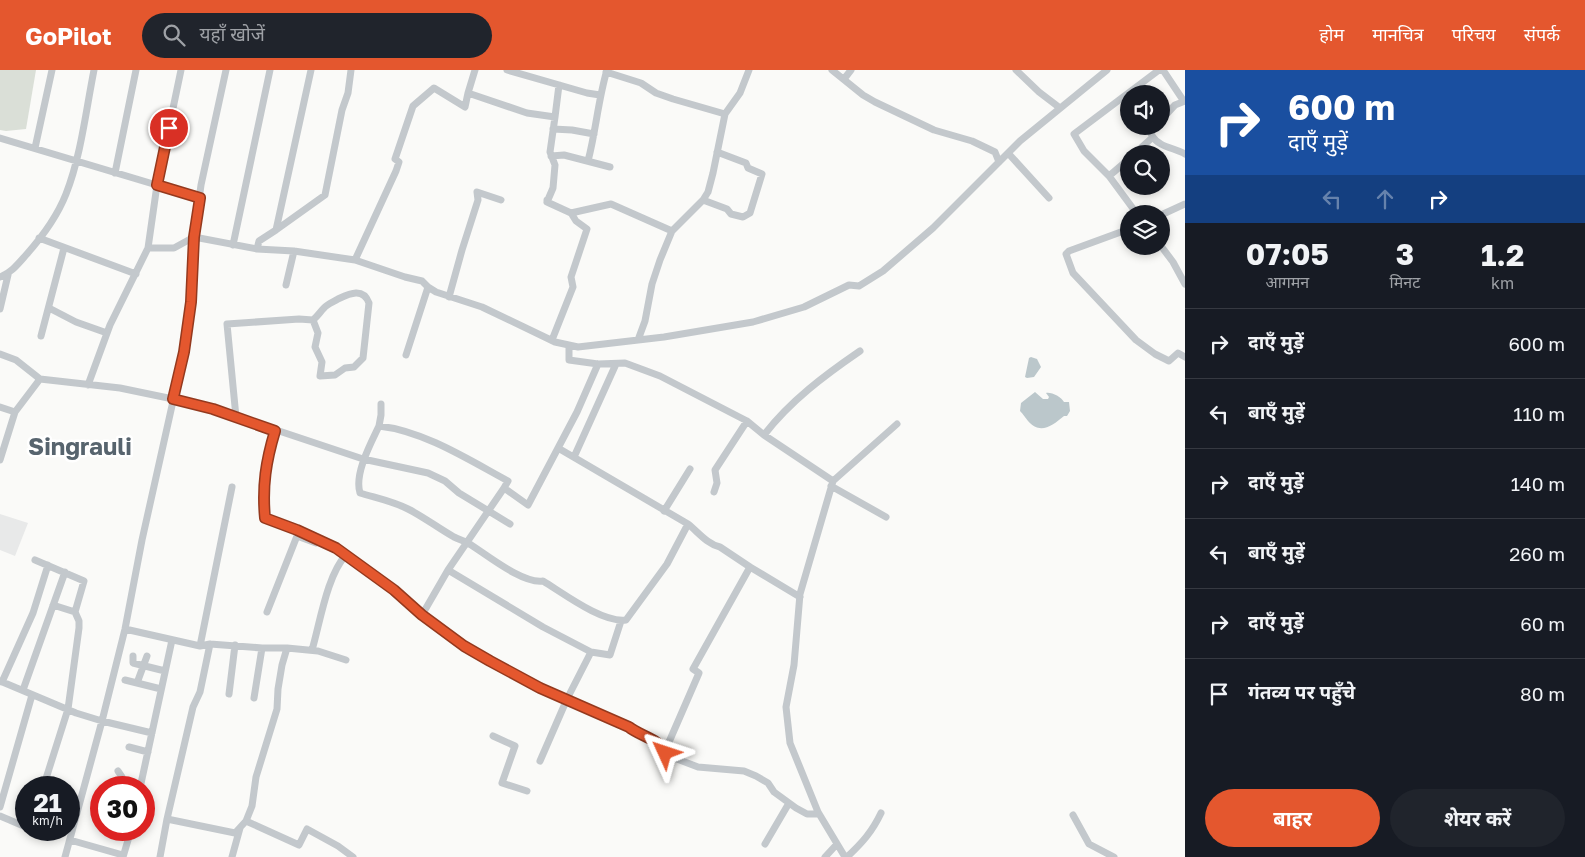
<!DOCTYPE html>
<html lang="hi">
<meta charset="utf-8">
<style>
body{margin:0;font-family:"Golos Text","Noto Sans Devanagari",sans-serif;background:#20242c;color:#f1f3f6;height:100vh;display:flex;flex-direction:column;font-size:19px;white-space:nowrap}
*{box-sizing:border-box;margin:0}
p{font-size:16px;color:#9ea1a6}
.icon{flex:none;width:28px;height:28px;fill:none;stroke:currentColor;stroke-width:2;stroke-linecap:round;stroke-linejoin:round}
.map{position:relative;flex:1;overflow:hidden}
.details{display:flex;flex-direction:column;background:#171b24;width:400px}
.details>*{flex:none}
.banner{background:#1a4fa0;color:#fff;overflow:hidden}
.controls{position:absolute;left:1120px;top:15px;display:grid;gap:10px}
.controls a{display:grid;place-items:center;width:50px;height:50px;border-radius:50%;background:#171b24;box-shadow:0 2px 8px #0003;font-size:25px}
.speed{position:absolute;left:15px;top:706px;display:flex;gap:10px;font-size:25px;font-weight:700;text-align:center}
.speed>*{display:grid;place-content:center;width:65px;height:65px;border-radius:50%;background:#171b24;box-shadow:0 2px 8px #0003;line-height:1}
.speed small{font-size:12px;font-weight:400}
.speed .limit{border:8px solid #d22;background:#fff;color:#111}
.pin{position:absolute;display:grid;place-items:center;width:42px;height:42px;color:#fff;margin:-21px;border:2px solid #fff;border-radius:50%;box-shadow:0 1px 5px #0007}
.me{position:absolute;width:55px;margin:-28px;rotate:312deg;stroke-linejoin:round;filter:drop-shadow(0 0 4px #0008)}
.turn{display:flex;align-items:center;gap:18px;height:105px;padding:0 20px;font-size:22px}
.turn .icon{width:65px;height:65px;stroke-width:2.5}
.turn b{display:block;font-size:35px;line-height:42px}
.lanes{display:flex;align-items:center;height:48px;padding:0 20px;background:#0003;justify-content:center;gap:25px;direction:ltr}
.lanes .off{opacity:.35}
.eta{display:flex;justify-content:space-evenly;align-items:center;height:85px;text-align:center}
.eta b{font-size:30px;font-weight:700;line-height:35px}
.button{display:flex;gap:10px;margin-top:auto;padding:10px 20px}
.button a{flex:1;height:58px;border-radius:30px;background:#e4572e;color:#fff;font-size:20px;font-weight:700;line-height:58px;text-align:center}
.button a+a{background:#20242c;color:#f1f3f6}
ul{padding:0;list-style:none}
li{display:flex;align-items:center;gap:15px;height:70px;padding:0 20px;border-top:1px solid #363941}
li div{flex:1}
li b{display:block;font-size:19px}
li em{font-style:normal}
header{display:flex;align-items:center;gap:30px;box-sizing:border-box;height:70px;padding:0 25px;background:#e4572e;color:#fff}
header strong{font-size:24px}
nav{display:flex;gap:28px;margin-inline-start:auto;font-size:18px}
.search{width:350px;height:45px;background:#20242c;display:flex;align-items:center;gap:12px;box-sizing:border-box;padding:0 18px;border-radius:28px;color:#9ea1a6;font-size:19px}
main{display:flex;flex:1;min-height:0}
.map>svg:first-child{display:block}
.built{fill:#e8e9e9}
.green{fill:#dadfd7}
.water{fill:#bbc7cb}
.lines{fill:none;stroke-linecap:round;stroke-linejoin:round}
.minor{stroke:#c3c8cc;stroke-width:7}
.route-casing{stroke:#94391e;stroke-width:12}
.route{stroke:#e4572e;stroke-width:9}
.labels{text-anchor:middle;stroke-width:5;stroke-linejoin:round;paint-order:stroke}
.town-label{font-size:24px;font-weight:bold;fill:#57646e;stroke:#fff}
</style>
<header>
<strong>GoPilot</strong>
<div class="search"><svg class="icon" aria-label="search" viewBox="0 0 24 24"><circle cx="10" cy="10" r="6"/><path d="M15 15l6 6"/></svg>यहाँ खोजें</div>
<nav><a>होम</a><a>मानचित्र</a><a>परिचय</a><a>संपर्क</a></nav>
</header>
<main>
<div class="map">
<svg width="1185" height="787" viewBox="0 0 1185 787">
<rect width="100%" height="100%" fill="#fafaf8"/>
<path class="built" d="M0,444L28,453L15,486L0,480Z"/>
<path class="green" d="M0,0H36L26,59L6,61L0,60Z"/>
<path class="water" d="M1031,287L1037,289L1041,297L1034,307L1027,308L1025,307L1029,288Z
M1035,322L1043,329H1048L1049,327L1046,323C1052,322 1061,327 1064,332H1069L1070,341L1067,346H1064C1052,356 1040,365 1028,351C1025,347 1023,344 1020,341L1021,333Z"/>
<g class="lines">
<path class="minor" d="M475,0L468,23L527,43L555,47L550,82L555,95L553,118L547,132
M507,0L587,23L600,25
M832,0L863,25L875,32L934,60L972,71L995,82L999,92
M1016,0L1039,22L1060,38
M1163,0L1183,30
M606,2L641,13L656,23L673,29L725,44
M844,9L851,0
M1122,28L1129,36
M555,47L559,15
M1161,50L1175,35L1185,31
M1147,56C1150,60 1150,63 1153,67C1159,77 1175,78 1185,84
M553,59L572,60L594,64
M0,68L200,128
M35,78L52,0
M1008,83L1049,128
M1134,84L1153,67
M551,86L564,85L610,97
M588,91C596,61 598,30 607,0
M115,103L136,0
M1109,106L1129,89
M547,130V132L571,143L576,151L587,159L571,207L573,217L552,270
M703,130L727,139L731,144L743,147L750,143L762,104L748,98L746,93L717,82
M571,143L611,134L672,161
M1137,144L1109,106L1084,81L1074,64L1159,0
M1161,145L1185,134
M1129,159L1069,181L1066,184L1073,203L1136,270L1155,284L1169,291L1178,283L1185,287
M276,160L325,125L342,40L348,23L351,0
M39,168L136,204
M233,175L270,0
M1161,176L1173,192L1185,214
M148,178H174L194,167L257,179L294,181L355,190L405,207L422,211L428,217L436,222L482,237L555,272L578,277L664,267L753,252L804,237L849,215L859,216L883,201L933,158L1020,71L1107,0
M257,179L259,171L276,160L311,0
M355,190L396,101L399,92L395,89L413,36L434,18L465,37L468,23
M0,207C11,203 18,194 26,185C42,167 57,147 66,124C81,86 86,40 94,0
M286,215L294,181
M449,227L462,180L478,130L477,122L501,130
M49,238L76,252L107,263
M0,239L8,205
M41,266L64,178
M638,270L645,251L652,214L660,190L672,161L703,130L708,122L713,103L725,44L740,23L749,0
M569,275V290L598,294L625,293L660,306L747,351L764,365L833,411
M0,284L16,290L40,309L120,318L173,329L213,339L363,389L428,403L445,411L459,423L510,454
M406,285L428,217
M598,294L577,342L528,435L504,418L508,411C469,390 424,361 379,356C371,373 354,404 360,423C376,428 392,431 408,439C424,447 438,458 454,467C458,469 464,471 468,473C486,484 522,514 543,511C563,523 602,553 626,550L667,494L688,454
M88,315L110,255L148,178L157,115L181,0
M0,337L15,342
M236,347L227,254L299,249L313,250L318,263L315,277L322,292L320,306L335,305L345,298L354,297L363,288L369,233C363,217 349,224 338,229C333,232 327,234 324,238C320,242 318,246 313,250
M379,356L381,345V334
M275,361C266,393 263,415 265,448L297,460L336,478L394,520L422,545L464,576L490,591L540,618L629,657C639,665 652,669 663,677L669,672L699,603L693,599L750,497L800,527
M764,365C790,331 825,305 860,281
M558,378L688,454C698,462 707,474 720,477L750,497
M574,387L616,294
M0,390L15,342L40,309
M831,416L886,447
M714,422L717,413L715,400L747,351
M664,441L690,399
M35,490L84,511L75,542L79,551V558L68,639L43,718
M448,500L543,557L591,582L567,629L540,691
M53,535L75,542
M267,542L297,466L316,473
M422,545L448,500L504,418
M125,559L200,576L210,574L262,578H287L318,581L346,590
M200,576L232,417
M312,580C320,553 327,505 346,485
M591,582L610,585L621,551
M133,586V593L165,601
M125,610L161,619
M0,611L76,643L102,651L152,663
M2,612L33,543L48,495
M137,613L147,586
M23,620L65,502
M229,624L235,575
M254,628L262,578
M493,666L515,676L502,713L527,721
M129,677L148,682
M663,677L665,683L677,689L698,697L744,701L756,706L768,713L774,722L796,738L807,744H819
M118,701L122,707L119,717L120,718
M140,718L172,570
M0,737L32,625
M1073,745L1089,774L1114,787
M0,746L26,757
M167,749L235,763L246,751L252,736L256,707L277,639L278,619L282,595L287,578
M246,751L299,775L307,759L338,776L353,787
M70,770L123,785
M765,774L789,733
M65,787L102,651L125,559L142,470L184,282L191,233L194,167L201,115L226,0
M123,787L131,760
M160,787L167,749L193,637L200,622L210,574
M232,787L240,758
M825,787L837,774
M845,787L818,742L790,673L786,637L794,595L800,524L833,411L897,354
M847,787C862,773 872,762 881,743"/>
</g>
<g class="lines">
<g class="route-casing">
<path id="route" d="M169,58L157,115L200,128L194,167L191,232L184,282L173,329L213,339L275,361C266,391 262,416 265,448L297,460L336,478L394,520L422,545L464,576L490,591L540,618L629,657C640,666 660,669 665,683"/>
</g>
<use href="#route" class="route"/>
</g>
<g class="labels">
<g class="town-label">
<text x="80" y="385">Singrauli</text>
</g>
</g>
</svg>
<div class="controls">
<a><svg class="icon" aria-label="sound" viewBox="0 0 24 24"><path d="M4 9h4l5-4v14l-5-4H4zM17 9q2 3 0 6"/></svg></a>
<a><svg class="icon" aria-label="search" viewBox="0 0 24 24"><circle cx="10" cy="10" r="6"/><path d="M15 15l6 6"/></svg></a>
<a><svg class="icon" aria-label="layers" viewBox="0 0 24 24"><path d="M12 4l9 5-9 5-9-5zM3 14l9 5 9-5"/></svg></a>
</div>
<div class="speed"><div>21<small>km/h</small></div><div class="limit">30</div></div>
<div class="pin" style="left:169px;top:58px;background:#d93025"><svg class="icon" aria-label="arrive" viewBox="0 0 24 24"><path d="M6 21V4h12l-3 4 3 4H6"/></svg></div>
<svg class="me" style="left:665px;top:683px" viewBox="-20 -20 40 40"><path d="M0-17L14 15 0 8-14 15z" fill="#e4572e" stroke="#fff" stroke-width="4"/></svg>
</div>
<section class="details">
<div class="banner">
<div class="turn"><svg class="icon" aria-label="right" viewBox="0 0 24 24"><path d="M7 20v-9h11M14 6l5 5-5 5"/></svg><div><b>600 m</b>दाएँ मुड़ें</div></div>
<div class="lanes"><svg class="icon off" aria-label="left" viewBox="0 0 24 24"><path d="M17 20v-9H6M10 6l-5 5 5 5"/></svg><svg class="icon off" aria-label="ahead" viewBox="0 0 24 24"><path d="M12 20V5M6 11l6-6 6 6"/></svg><svg class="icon" aria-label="right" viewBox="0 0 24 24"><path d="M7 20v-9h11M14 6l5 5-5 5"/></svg></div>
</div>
<div class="eta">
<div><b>07:05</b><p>आगमन</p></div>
<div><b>3</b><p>मिनट</p></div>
<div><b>1.2</b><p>km</p></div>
</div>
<ul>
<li><svg class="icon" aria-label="right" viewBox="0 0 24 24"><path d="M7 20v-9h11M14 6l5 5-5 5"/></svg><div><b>दाएँ मुड़ें</b></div><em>600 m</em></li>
<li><svg class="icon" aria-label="left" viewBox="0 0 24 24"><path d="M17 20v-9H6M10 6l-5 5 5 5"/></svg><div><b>बाएँ मुड़ें</b></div><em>110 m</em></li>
<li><svg class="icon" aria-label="right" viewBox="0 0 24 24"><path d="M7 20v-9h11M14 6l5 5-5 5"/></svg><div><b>दाएँ मुड़ें</b></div><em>140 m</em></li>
<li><svg class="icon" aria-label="left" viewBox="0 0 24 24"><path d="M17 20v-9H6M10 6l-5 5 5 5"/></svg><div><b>बाएँ मुड़ें</b></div><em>260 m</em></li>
<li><svg class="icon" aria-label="right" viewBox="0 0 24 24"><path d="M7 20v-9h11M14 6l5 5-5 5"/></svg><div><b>दाएँ मुड़ें</b></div><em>60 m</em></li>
<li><svg class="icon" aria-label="arrive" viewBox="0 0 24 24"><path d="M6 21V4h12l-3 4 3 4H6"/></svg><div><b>गंतव्य पर पहुँचे</b></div><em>80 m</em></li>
</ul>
<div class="button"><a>बाहर</a><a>शेयर करें</a></div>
</section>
</main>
